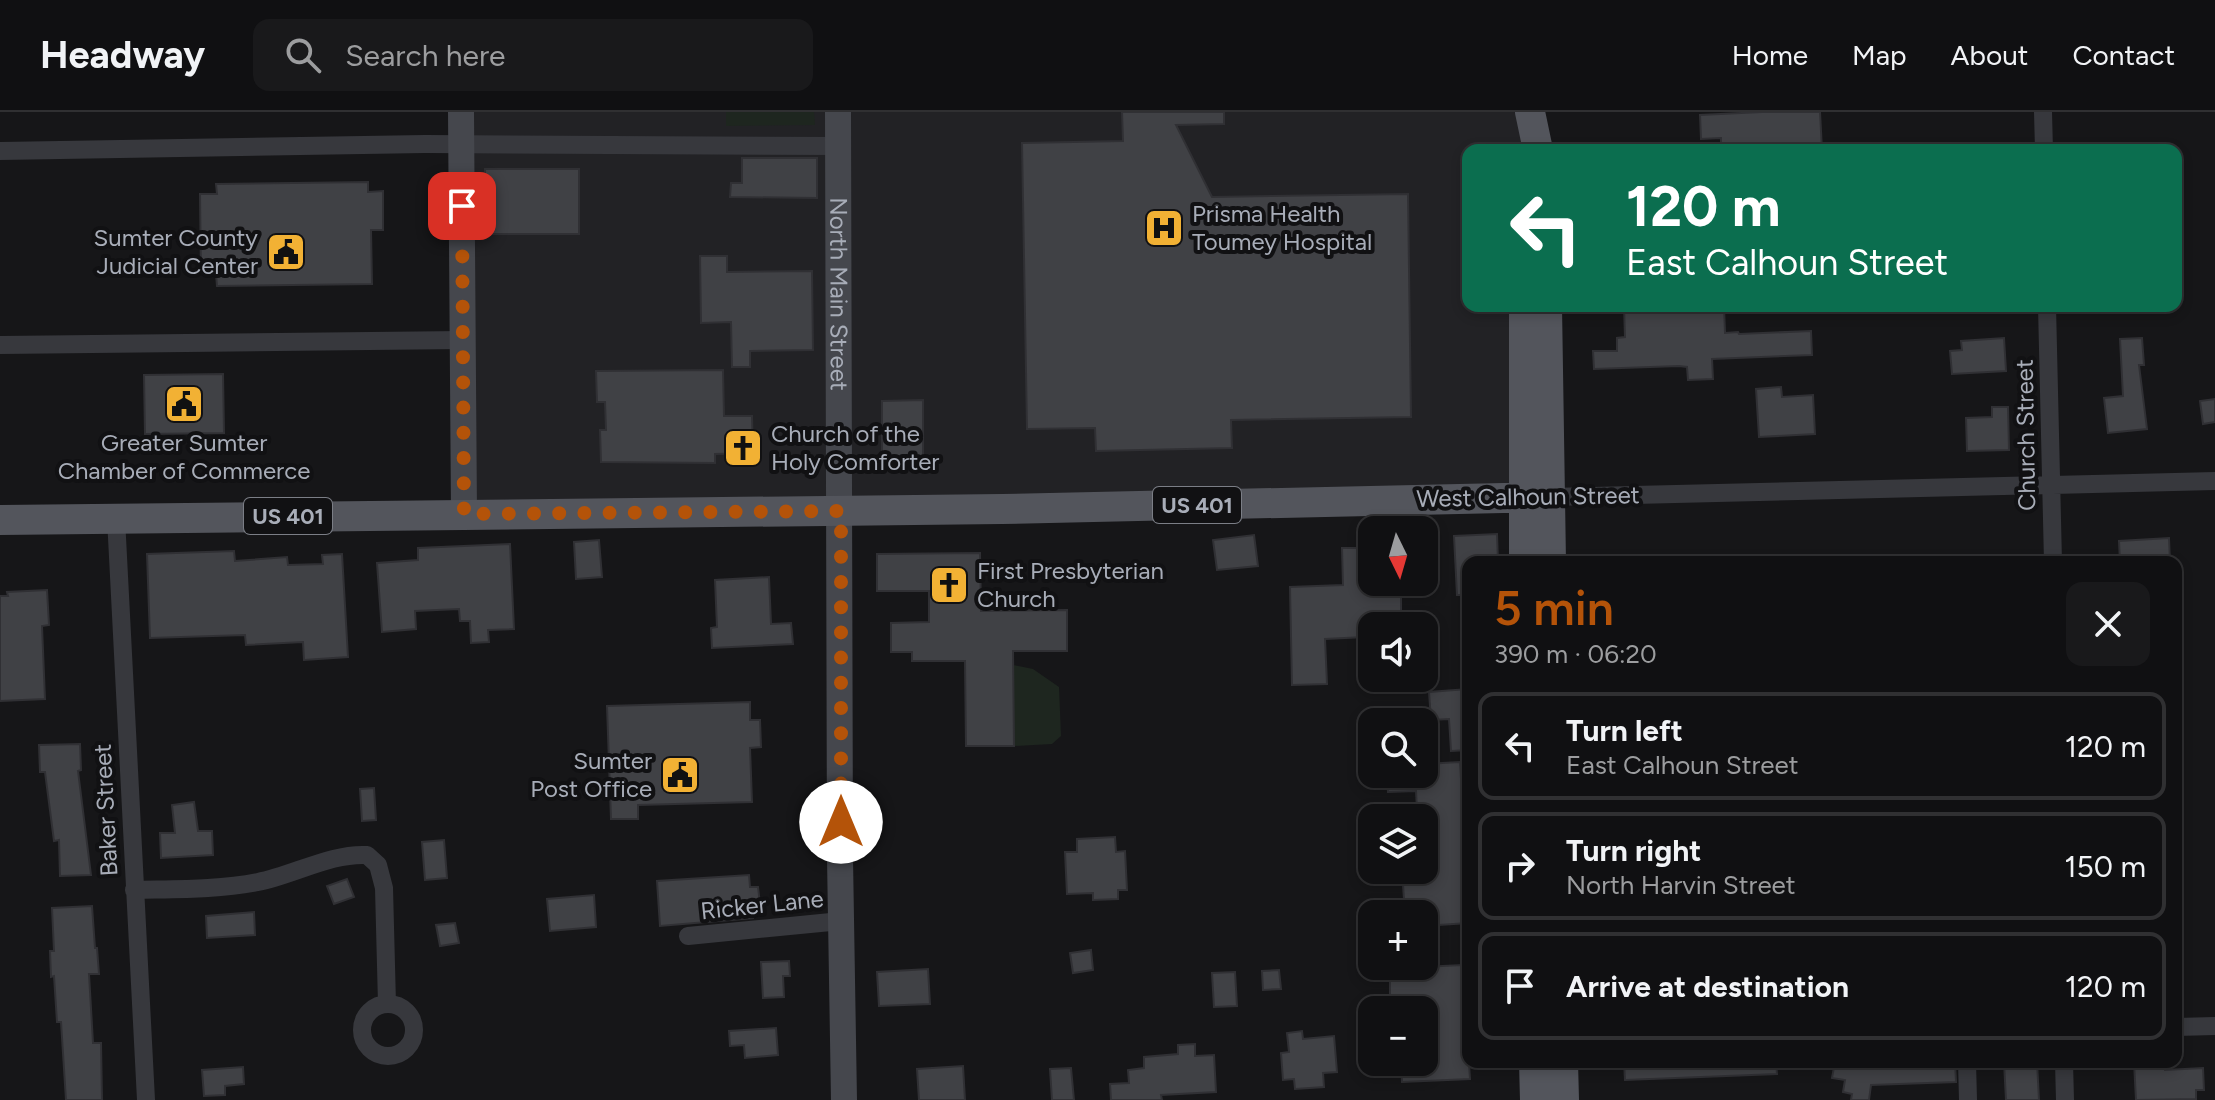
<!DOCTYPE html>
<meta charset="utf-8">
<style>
body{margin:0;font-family:Figtree,sans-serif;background:#19191b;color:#f1f3f6;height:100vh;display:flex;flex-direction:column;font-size:30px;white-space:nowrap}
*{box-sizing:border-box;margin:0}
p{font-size:26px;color:#9c9d9f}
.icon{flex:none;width:44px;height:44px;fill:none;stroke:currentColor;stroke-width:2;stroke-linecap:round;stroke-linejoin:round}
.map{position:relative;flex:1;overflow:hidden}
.side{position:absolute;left:1462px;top:444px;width:720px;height:512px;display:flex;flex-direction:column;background:#101012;border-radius:16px;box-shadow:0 4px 12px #0003,0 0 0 2px #303032}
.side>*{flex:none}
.banner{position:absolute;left:1462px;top:32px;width:720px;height:168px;border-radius:16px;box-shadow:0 4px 12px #0003,0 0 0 2px #303032;background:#0b6e4f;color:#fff;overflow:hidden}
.needle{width:52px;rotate:175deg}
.tools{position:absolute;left:1358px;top:404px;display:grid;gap:16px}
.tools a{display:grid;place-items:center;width:80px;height:80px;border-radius:16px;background:#101012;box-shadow:0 4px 12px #0003,0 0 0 2px #303032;font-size:40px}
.pin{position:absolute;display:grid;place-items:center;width:68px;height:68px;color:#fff;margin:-34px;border-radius:16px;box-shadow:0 4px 12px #0006}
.me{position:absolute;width:88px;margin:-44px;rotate:0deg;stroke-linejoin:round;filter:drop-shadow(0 0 6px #0008)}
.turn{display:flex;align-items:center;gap:28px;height:168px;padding:0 32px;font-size:36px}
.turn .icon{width:104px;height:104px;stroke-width:2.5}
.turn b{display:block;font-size:56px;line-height:68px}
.round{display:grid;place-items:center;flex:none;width:84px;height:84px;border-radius:16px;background:#19191b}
.head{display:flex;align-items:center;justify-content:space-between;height:136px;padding:0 32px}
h1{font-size:48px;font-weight:600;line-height:60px;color:#b45309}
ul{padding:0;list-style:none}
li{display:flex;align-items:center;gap:24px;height:108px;margin:0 16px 12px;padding:0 16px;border:4px solid #303032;border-radius:16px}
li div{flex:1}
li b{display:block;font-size:30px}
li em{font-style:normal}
header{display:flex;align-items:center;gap:48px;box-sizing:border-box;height:112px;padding:0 40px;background:#101012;border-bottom:2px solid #303032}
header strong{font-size:38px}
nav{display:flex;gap:44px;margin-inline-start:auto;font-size:28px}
.search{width:560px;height:72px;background:#19191b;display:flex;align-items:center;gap:20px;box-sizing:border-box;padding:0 28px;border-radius:16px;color:#9c9d9f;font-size:30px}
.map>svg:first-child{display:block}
.built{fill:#222225}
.green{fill:#1e261f}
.building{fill:#404145;stroke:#303034;stroke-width:2}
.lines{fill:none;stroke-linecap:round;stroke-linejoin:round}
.minor{stroke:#37383d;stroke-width:18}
.secondary{stroke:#45474d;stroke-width:26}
.primary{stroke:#53555c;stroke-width:30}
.route{stroke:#b45309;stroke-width:14;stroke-dasharray:0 25.2}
.labels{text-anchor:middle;stroke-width:8;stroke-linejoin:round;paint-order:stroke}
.shield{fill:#111113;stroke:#7b7e86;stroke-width:2}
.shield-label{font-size:22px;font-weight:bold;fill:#a8adb8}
.poi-label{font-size:24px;fill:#a8adb8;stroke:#111113;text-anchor:start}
.street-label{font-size:24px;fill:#a8adb8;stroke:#111113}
</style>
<header>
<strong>Headway</strong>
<div class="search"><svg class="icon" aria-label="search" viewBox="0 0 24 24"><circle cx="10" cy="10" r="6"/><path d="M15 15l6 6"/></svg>Search here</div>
<nav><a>Home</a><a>Map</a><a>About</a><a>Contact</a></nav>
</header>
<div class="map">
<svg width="2215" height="988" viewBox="0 0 2215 988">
<rect width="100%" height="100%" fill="#161618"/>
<path class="built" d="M461,0H1533L1534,38H1468V194H1536L1539,385L475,393Z"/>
<path class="green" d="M726,0H814L815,13L726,14Z
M1013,553L1033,557L1059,575L1061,624L1052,632L1014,634Z"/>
<path class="building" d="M1122,0H1224V12L1176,13L1212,85L1408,82L1411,305L1231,308L1232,336L1096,339L1095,316L1027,317L1022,31L1123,29Z
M1762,0H1820L1822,38H1792L1791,36L1721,38V26L1701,27L1700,3Z
M742,46H817V86L730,85L731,71H742Z
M485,57H579V122H485Z
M368,70V80L383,79V118H371L372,172L217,174L216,162H201L200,82H217L216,72Z
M700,144H727V160L812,159L813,238L750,239V255H732L731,210L701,211Z
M1624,194H1724L1725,221L1738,220L1739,222L1811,219L1812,243L1712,247L1713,267L1688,268L1687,255L1679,254L1594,257L1593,239H1617V226L1625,225Z
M2004,226L2006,259L1952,262L1950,239L1962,238L1961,229Z
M2142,226L2144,253H2139L2147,317L2108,321L2104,286L2123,284L2120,227Z
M723,258L724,304H752L753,341L715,342V351L601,350L600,318H606L605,290H597L596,259Z
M223,262L224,321L145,322L144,263Z
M1781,275L1782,285L1813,283L1815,322L1759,325L1756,277Z
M2215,287V310L2203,312L2200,289Z
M923,288V349H882V289Z
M1992,295H2008L2009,338L1967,339L1966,306L1992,305Z
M1497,422L1498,450H1468V483H1457L1454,424Z
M1254,423L1258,454L1217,458L1213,428Z
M2169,426L2170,450H2120L2119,429Z
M599,428L602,465L576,467L574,430Z
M510,432L514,517L488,518L489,530L471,531L470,509H460L459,497L415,499L416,517L382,520L377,451L418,448V436Z
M1342,436H1361L1363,470H1401V505H1364L1365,525L1325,527L1327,572L1292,573L1290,475L1343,473Z
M234,439L235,449L287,445L288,453L323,452L322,443L342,442L348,545L304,548L303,530L246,533L245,523L150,526L147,442Z
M980,441L981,499L1067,498V539H1013L1014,634H966L965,549H912V540H891V511L929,510V479H877V442Z
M769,465L771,512L791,511L793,532L712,536L711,516L717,515L715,468Z
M47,478L49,513L42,514L45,587L0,589V484H8L7,480Z
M1468,577V638L1451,639L1449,607L1431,608L1429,580Z
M750,590V608H760L761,635L750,636L752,690L638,693V707H611L607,594Z
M80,632L81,658L78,659L91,763L60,764L59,728L54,729L45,660H40L39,633Z
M1460,650L1463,699L1468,698V811L1424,814V802H1405L1402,758H1424V749L1429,748L1426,696L1417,697L1416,679L1388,680L1387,662H1424V652Z
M374,676L376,708L362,709L360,677Z
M194,690L198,719H212L213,743L161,746L160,721H175L172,693Z
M1115,725L1116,740L1125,739L1127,778H1118V787L1093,788V781L1067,782L1065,740H1077V727Z
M444,728L447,766L425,768L422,730Z
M749,763L750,775H758L760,792L752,793L753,806L660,814L657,769Z
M347,767L354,785L334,792L327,774Z
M594,783L596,815L550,819L547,787Z
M92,794L95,836H97L99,862H89L93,931H101L102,988H66L61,910H57L54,864L51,865L50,839H54L52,796Z
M254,800L255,823L207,826L206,804Z
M455,811L459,831L440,834L436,813Z
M1091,838L1093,858L1073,861L1070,841Z
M789,849L790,864H783L784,885L763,886L761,850Z
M1463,853L1470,967L1402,970L1401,950H1424V898H1399V885H1390V868L1400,867V856Z
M928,857L930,892L879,894L877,860Z
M1279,858L1281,877L1263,878L1262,859Z
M1235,860L1237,894L1214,895L1212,861Z
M776,916L778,943L745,946L744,933L730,934L729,919Z
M1302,919L1303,927L1334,924L1337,960L1323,961L1324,975L1295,977L1294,967L1283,968L1281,941L1289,940L1287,921Z
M1195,932V944L1214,943L1216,980L1161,983L1162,988H1111L1110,972L1129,971L1128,958L1144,956V945L1178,942V933Z
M1624,950H1776L1777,962L1625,968Z
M1835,950H1955L1956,970L1871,973L1869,988H1851L1852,982L1843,980L1845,968L1832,966Z
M2004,950H2037L2039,988H2006Z
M2134,950H2164L2165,958L2203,956L2204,978H2196V987L2136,988Z
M963,954L965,988H919L917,957Z
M243,955L244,972L225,974V983L204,984L202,958Z
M1071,956L1074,988H1052L1050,957Z"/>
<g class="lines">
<path class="minor" d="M2043,0L2044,38
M0,39L425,32L838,34
M2047,194L2053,450
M0,233L463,228
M1550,385L2215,369
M116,406L146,988
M134,778C175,777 218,778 258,770C294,763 331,741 367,743L378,753L384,776L387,892
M688,824L841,809
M362 918a26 26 0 1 1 52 0a26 26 0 1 1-52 0Z
M2176,915L2215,914
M1967,950L1968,988
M2064,950L2065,988"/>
<g class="secondary">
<path d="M461,0L464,402"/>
<path id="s1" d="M838,0L840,746L844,988"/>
</g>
<path class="primary" d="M1530,0L1538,38
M1547,194L1551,450
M0,408L1002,397L1550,385
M1524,450V194
M1534,950L1535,988
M1563,950L1564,988"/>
</g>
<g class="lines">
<path class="route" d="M462,94L464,402L841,399V710"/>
</g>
<defs>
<g id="hospital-square" transform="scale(2)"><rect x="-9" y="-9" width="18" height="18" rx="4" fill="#f2b134" stroke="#111113"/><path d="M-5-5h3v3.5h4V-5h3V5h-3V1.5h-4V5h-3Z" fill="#111"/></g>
<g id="civic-square" transform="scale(2)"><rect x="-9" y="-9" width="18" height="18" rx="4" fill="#f2b134" stroke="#111113"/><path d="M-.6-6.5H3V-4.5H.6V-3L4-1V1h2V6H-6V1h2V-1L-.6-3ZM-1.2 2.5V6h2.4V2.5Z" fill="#111"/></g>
<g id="church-square" transform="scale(2)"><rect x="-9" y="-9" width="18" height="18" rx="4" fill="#f2b134" stroke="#111113"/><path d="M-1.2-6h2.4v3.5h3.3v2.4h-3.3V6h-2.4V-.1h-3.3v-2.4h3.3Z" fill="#111"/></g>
</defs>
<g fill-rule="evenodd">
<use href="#hospital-square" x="1164" y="116"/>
<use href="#civic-square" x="286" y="140"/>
<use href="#civic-square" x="184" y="292"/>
<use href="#church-square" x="743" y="336"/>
<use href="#church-square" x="949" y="473"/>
<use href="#civic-square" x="680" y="663"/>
</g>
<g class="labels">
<g class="shield">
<rect x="1153" y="375" width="88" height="36" rx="6"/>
<rect x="244" y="386" width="88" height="36" rx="6"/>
</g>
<g class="shield-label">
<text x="1197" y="401">US 401</text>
<text x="288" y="412">US 401</text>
</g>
<g class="poi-label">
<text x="1192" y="110">Prisma Health<tspan x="1192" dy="28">Toumey Hospital</tspan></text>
<text x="258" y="134" text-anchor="end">Sumter County<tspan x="258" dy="28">Judicial Center</tspan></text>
<text x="771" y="330">Church of the<tspan x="771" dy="28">Holy Comforter</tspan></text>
<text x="184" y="339" text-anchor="middle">Greater Sumter<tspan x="184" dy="28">Chamber of Commerce</tspan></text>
<text x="977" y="467">First Presbyterian<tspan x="977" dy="28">Church</tspan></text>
<text x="652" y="657" text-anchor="end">Sumter<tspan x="652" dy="28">Post Office</tspan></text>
</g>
<g class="street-label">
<text dy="8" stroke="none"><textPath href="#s1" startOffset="182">North Main Street</textPath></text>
<text transform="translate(2026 323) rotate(-91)" y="8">Church Street</text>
<text transform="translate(1528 385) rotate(-1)" y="8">West Calhoun Street</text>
<text transform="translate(106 698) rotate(-93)" y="8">Baker Street</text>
<text transform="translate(762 793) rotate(-6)" y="8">Ricker Lane</text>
</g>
</g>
</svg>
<div class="tools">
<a><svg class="needle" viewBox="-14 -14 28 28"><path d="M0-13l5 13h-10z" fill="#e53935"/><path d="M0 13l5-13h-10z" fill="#9c9d9f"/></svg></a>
<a><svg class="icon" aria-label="sound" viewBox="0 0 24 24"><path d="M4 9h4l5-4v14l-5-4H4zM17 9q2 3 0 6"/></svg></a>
<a><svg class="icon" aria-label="search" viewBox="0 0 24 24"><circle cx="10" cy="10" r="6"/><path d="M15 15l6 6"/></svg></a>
<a><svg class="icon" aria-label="layers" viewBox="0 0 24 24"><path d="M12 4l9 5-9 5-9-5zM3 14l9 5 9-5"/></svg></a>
<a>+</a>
<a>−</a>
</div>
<div class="pin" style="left:462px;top:94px;background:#d93025"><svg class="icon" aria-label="arrive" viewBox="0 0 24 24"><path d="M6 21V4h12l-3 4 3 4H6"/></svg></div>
<svg class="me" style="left:841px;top:710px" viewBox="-20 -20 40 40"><circle r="19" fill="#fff"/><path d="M0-13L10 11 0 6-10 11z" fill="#b45309"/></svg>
<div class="banner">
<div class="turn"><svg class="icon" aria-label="left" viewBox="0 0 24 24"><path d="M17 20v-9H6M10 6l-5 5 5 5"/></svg><div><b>120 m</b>East Calhoun Street</div></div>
</div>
<section class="side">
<div class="head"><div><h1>5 min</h1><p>390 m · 06:20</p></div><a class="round"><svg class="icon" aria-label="close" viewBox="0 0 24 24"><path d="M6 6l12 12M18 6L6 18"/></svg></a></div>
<ul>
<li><svg class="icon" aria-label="left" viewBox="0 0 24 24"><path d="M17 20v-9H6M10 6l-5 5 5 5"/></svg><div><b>Turn left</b><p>East Calhoun Street</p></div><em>120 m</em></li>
<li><svg class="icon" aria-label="right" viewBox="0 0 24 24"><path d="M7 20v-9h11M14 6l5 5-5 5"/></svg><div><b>Turn right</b><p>North Harvin Street</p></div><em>150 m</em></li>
<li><svg class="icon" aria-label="arrive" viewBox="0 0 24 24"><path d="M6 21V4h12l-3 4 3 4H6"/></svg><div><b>Arrive at destination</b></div><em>120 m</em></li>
</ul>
</section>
</div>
